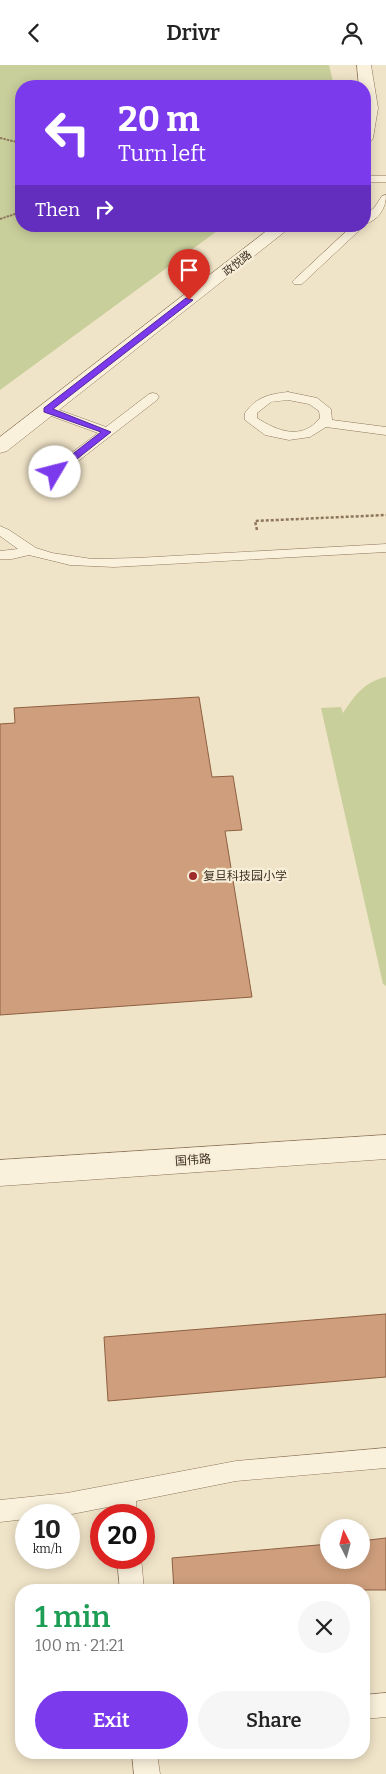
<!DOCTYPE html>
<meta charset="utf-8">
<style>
body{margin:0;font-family:Bitter,"Noto Sans SC",serif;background:#f6f6f6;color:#222;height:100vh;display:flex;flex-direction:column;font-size:19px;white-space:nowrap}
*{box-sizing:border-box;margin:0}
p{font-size:16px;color:#767676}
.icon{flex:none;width:28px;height:28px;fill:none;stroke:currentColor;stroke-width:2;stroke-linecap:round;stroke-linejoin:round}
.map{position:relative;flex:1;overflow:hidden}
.side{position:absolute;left:15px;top:1519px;width:355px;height:175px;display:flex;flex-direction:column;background:#fff;border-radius:20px;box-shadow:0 2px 12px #0003}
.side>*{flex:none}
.guide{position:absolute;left:15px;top:15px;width:356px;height:152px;border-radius:20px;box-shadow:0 2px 12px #0003;background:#7c3aed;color:#fff;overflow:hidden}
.needle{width:32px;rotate:354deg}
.fabs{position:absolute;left:320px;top:1454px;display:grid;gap:10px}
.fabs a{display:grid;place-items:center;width:50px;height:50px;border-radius:50%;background:#fff;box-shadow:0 2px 12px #0003;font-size:25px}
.speed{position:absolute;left:15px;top:1439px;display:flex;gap:10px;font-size:25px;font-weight:700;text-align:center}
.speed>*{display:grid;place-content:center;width:65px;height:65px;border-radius:50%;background:#fff;box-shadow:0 2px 12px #0003;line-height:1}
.speed small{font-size:12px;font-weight:400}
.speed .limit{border:8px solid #d22;background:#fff;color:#111}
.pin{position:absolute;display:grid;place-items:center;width:42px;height:42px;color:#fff;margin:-51px -21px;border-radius:50% 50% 50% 0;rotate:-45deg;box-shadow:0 0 5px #0007}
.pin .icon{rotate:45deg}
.me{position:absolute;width:55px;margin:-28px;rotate:53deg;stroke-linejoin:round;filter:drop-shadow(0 0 4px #0008)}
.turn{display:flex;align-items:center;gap:18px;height:105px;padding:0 20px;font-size:22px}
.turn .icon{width:65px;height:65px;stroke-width:2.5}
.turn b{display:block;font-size:35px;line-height:42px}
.then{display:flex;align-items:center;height:48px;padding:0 20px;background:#0003;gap:10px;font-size:19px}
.round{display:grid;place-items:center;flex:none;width:52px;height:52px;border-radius:26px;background:#f6f6f6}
.overview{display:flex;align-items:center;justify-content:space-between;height:85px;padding:0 20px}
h1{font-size:30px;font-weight:600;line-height:38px;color:#1e9e55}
.button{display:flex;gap:10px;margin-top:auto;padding:10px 20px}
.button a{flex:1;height:58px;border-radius:30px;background:#7c3aed;color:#fff;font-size:20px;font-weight:600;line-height:58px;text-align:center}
.button a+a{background:#f6f6f6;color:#222}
header{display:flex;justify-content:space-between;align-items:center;height:65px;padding:0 20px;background:#fff;font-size:22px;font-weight:600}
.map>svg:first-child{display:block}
.green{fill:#c9cf9b}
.building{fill:#cf9f7d;stroke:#8d5f41}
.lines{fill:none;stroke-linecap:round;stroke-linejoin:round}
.lane-casing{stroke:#8d765c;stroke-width:1}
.street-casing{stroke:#8d765c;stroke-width:1}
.path-far1{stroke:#8d765c;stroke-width:2;stroke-dasharray:2.5 1;stroke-linecap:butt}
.path{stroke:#8d765c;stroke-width:2.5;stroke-dasharray:3 2;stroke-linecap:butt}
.lane{fill:#faf1dc;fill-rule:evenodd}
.street{fill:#faf1dc;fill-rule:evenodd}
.route{fill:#7c3aed;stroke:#51269a}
.poi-dot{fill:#9e2a2b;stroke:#f7eed8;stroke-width:2}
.labels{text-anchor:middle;stroke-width:4.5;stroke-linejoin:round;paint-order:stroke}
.far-street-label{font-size:11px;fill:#3d2e20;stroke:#f7eed8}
.poi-label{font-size:12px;fill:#3d2e20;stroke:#f7eed8;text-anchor:start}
.street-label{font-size:12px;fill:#3d2e20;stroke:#f7eed8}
</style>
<header><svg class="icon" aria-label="back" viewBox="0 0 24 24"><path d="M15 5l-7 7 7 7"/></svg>Drivr<svg class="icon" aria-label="person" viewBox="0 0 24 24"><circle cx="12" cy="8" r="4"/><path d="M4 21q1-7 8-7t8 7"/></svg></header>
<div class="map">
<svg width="386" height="1709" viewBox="0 0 386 1709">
<rect width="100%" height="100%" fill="#f0e4c8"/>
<path class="green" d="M0,0H329L334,21H21V161H224L0,325Z
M386,612V921L383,919L321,643L341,642L343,648C355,630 364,617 386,612Z"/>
<path class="building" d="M199,632L212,712L233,711L242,765L225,766L252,932L0,950V659L15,658L14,643Z
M386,1249V1312L108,1336L104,1272Z
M386,1473V1525H174L172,1493L329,1479V1495H361V1476Z"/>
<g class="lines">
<g class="lane-casing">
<path id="lane" d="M365,111H386V117H365Z
M386,130C386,143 379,155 365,159V150L374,143L382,131Z
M352,161H364L302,219H294L292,217L294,215Z
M288,327L317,333L331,344L332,355L386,362V370L326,362L310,372L289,375L265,370L245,355V348C256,332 270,329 288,327ZM288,335L309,339L319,346L320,353C302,376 277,366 257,353V348L271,337Z
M153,328L157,329L159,332L157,335L60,410H50L48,407L50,404L98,368L43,348L41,345L43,342H51L106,362L149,329Z
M0,461L9,465L36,483L52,488L92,494L137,493L386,479V487L114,502L70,500L29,490L12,494H0V486L18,484L0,471Z
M386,1383V1403L236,1416L136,1436L137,1450H113V1441L67,1450H26V1454L0,1457V1435L67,1428L236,1396Z
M117,1492H141L144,1525H120Z
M386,1628V1652L364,1654V1630Z
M132,1688H157L160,1709H134Z"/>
</g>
<g class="street-casing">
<path id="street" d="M357,0H371L378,43L373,73L371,76L365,78V21H359Z
M273,161H292L7,386L0,388V372Z
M386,1070V1094L0,1121V1095Z"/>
</g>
<path class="path-far1" d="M0,73L21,78
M0,154L21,147"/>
<path class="path" d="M257,465L255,456L386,450"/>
<use href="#lane" class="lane"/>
<use href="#street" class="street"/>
</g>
<path class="route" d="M186,233L193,235L53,344L111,367L58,409H52V405L101,367L44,347V343Z"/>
<circle class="poi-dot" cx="193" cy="811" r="5"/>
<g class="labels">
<g class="far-street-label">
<text transform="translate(237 198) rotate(-38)" y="4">政悦路</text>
</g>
<g class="poi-label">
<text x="203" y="815">复旦科技园小学</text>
</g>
<g class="street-label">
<text transform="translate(193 1095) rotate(-4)" y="4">国伟路</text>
</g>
</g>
</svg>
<div class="fabs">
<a><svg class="needle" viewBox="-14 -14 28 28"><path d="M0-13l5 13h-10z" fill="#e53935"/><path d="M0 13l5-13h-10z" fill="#767676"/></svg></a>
</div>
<div class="speed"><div>10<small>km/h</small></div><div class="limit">20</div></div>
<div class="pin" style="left:189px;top:235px;background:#d93025"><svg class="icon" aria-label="arrive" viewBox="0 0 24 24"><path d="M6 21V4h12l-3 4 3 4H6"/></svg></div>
<svg class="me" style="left:55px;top:407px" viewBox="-20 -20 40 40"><circle r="19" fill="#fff"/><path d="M0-13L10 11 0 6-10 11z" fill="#7c3aed"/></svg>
<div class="guide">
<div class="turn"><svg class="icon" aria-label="left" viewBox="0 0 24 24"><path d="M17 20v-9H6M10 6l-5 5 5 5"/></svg><div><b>20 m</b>Turn left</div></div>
<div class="then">Then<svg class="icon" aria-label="right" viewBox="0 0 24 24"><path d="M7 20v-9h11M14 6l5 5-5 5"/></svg></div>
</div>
<section class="side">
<div class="overview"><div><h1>1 min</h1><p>100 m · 21:21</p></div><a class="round"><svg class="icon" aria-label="close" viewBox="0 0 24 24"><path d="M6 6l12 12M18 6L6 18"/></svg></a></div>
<div class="button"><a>Exit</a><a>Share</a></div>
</section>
</div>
